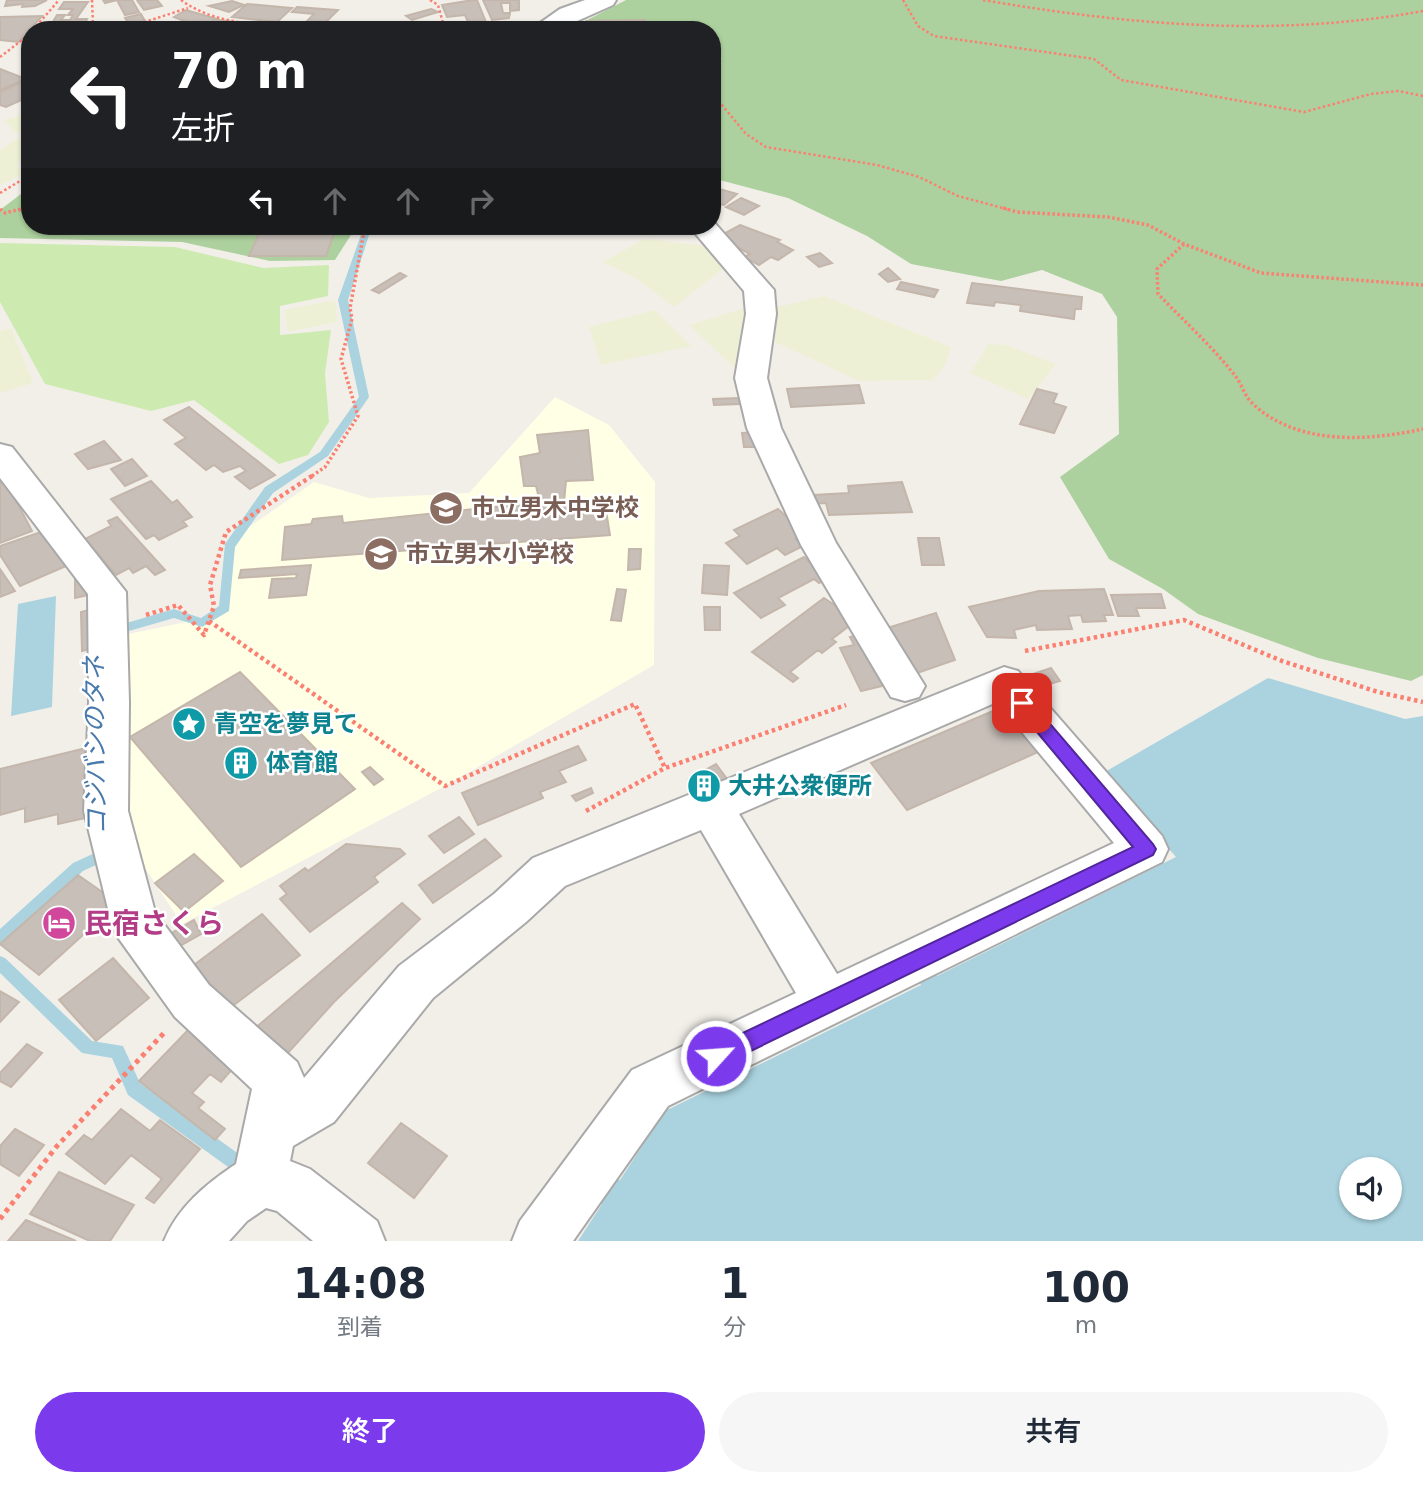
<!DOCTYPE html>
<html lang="ja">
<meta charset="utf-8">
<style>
body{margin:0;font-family:"DejaVu Sans","Noto Sans JP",sans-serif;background:#f6f6f7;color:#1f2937;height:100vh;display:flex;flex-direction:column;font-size:26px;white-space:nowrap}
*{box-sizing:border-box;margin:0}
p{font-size:23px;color:#747a83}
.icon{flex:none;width:38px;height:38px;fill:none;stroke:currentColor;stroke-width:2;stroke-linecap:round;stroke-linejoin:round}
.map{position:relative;height:1241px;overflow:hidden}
.sheet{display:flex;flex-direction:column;background:#fff;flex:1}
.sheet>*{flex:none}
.top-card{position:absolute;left:21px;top:21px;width:700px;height:214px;border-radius:28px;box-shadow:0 2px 5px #0004;background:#202124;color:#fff;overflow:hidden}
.fabs{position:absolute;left:1339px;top:1157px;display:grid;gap:14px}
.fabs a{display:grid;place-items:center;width:63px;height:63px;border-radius:50%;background:#fff;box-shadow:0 2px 5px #0004;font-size:35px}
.pin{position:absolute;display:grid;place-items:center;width:60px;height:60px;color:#fff;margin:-30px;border-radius:14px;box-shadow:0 4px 10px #0006}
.me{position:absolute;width:77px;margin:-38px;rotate:64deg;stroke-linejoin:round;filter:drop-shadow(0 0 5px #0008)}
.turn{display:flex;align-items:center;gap:24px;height:147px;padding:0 35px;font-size:32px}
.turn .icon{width:91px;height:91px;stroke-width:2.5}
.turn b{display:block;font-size:49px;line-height:60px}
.lanes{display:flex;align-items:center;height:66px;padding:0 35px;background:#0003;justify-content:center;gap:35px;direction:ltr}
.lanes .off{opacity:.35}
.eta{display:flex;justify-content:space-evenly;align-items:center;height:119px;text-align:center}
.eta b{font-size:42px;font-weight:600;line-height:49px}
.button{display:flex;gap:14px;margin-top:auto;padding:14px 35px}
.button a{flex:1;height:80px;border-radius:42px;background:#7c3aed;color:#fff;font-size:28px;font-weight:600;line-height:80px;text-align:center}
.button a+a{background:#f6f6f7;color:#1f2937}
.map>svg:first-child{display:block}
.education{fill:#ffffe5}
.farmland{fill:#eef0d5}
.grass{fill:#cdebb0}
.forest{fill:#add19e}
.water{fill:#aad3df;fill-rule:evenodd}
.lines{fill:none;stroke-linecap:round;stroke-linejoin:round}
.stream{fill:#aad3df;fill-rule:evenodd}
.building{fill:#c7bfb8;stroke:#c4b6ab;stroke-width:2}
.street-casing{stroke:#a9a9a9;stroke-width:4}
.path-far3{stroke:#fa8072;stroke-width:2.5;stroke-dasharray:2.5 2.5;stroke-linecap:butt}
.path-far2{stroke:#fa8072;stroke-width:3.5;stroke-dasharray:2.5 2.5;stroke-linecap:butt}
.path-far1{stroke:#fa8072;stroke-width:4.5;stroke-dasharray:3.5 3.5;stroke-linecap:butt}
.path{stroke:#fa8072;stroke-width:5;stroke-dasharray:4.5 4.5;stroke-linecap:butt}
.street{fill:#fff;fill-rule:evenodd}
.route{fill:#7c3aed;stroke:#51269a;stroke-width:2}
.labels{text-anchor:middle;stroke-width:5;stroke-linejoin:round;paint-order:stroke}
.education-label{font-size:24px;font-weight:bold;fill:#785e54;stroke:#fff;text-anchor:start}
.culture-label{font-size:24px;font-weight:bold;fill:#0d838f;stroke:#fff;text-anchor:start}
.water-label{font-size:26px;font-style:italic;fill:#4a7aab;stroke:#fff}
.near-hotel-label{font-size:28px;font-weight:bold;fill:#b23c85;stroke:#fff;text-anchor:start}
</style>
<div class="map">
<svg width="1423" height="1241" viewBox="0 0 1423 1241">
<rect width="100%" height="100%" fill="#f2efe9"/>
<path class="education" d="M555,397L609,425L655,482L654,665L445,786L182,924L114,821L119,636L224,614L229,547L246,529L314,482L369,498L469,493Z"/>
<path class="farmland" d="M30,113V152L17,164L22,175L0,185V150L29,131L16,133L3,120Z
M644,239L708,246L728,265L674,307L637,279L603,262Z
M824,296L951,347L945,365L933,380L859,381L773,341V308Z
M335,300L337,322L288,332L284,310Z
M745,308L741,374L689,325Z
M655,310L691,346L601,365L589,327Z
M11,328L33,383L0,393V331Z
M989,344L1006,345L1056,364L1028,399L970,373Z"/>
<path class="grass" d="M0,243L175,247L263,268L329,265L328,296L280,306V335L331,330L325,373L329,422L308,455L279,464L194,400L151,411L45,384L0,302Z"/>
<path class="forest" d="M626,0H1423V675L1411,681L1318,658L1198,614L1163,589L1109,559L1060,477L1119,434L1117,317L1102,294L1042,270L1001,281L911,264L867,236L788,198L712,178V66L722,58H712V30H568Z
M30,187V226L356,227L335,260L270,261L182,242L0,238V210Z"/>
<path class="water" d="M56,596L52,707L11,716L18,604Z
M1268,678L1405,719L1423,716V1241H578L602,1204L594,1198L608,1175L620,1180L665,1111L921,985L916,976L932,968L937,976L1176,857L1103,773ZM1351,1169H1390V1208H1351Z"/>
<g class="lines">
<path class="stream" d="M364,226H372L348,300L369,397L328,456L273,493L235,547L229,611L202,627L174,618L122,633L120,637H112L110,634L113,627L174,609L201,618L219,606L225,544L265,487L320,452L359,397L338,300Z
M108,847L113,849L115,853L113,857L83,871L5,944L0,946V929L73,863Z
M0,956L5,958L92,1041L123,1046L140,1083L254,1165L257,1171L254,1177L248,1180L242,1177L128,1095L112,1058L82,1053L0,973Z"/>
</g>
<path class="building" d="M7,0H47L35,6L22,7L23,4L5,6Z
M103,0H132L139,12L125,15L117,0L105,3Z
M137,0H157L162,6L144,10Z
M473,0H477L488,27L451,30L448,24L468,22L465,15L447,17L442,5Z
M483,0H519V10L510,11V3H501L503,13H510L509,18L492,20Z
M232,1L244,5L229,12L209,6Z
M64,2H88L76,19H87L81,30H48L57,15H65L61,20H70L73,15H68L73,9H59Z
M247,4L292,8L277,22L232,17Z
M297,7L338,10L324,24L305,23L314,14L292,12Z
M431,9L438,12L412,20L406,16Z
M186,10L217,19L200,27L174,17Z
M141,14L145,21L129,24L125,18Z
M42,16L19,42L0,40V17Z
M219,20L250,24L264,26L259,30H203Z
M645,20L646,25H657L659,30H577V27H586V21Z
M150,23L177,30H128Z
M267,26L312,28L323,30H264Z
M0,69L26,79L0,90Z
M25,80L30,82V96L6,107L0,105V92Z
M712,187L737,194L724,205L712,203Z
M741,198L759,206L744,215L726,207Z
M740,225L780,240L777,242L793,250L778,260L771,257L759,265L744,257L750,254L718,237Z
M260,231H335L326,256H249Z
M820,253L832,263L819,267L807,257Z
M888,268L900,279L888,282L879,274Z
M400,273L406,276L379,293L372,290Z
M901,282L938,290L934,297L897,289Z
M972,283L1082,297L1081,309H1075L1074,319L1020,311L1021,305L995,302L994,306L967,303Z
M859,385L864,403L791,407L787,389Z
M1037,389L1057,394L1053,403L1066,407L1054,433L1020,424Z
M739,398L740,404L714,405L713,399Z
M189,407L275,475L250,489L235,477L246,471L240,466L223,472L214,465L206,470L175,444L186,438L164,420Z
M588,430L593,480L566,481L564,502L604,498L610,535L282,560L285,527L311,524L313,519L342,516L343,523L540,502L536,486H524L520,457L540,453L537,435Z
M757,432L760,447H744L742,433Z
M104,441L121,460L88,469L75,454Z
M132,459L147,476L125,486L111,469Z
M4,478L32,531L0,543V480Z
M151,481L172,503L177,500L192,517L183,521L187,526L159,540L154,535L146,539L111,499Z
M902,482L912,512L829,515L826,503L797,505L795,496L849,493L848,486Z
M778,509L806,534L796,539L803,546L785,555L777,548L747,564L726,543L740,536L734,530Z
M117,517L165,570L155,575L146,566L133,573L129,568L116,575L85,539L111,526L108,521Z
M44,531L66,566L20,586L0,555V546Z
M918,538H939L944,565H922Z
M629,549H641L640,569L628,570Z
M804,557L828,578L819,583L814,579L778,598L785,605L761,618L734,593Z
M311,565L306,595L269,598L272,579L296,578L297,574L239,578L241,570Z
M704,565L729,566L727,595L702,593Z
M0,569L15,591L0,597Z
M75,571L92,594L75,598Z
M617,589L626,590L621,621L611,620Z
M1104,589L1113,615H1104L1106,621L1083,622L1081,615L1068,616L1072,629L1037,630L1036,625L1014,630L1016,638L987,637L969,607L1039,591Z
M1161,594L1165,608H1136L1139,616H1118L1111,595Z
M824,598L857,620L832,639L836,642L822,653L818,650L790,672L798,678L793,682L752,652Z
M704,607H720V630H705Z
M93,609L94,648L82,651L81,612Z
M936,613L955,660L917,673L887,628Z
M864,634L890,684L861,691L840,648L854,645L850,637Z
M1051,668L1060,681L1035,688L1027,676Z
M240,672L355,789L241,867L130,737Z
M1007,705L1045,749L907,810L871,763Z
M578,746L586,760L559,771L566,782L540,792L543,798L478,825L462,793Z
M90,747V817L58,824V814L25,822V808L0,815V769Z
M716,764L727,779L700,793L689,779Z
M370,767L383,779L374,785L362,772Z
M591,788L593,793L576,801L572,796Z
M459,817L474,834L444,853L429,836Z
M485,839L501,856L433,903L419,885Z
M346,844L400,849L405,854L374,877L378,882L310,932L280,899L287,894L280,886L305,868L308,871Z
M194,854L223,881L184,912L155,883Z
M78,875L118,903L39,975L0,944Z
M402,903L420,919L334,1002L287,1054L253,1030Z
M262,914L300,955L230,1008L194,965Z
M194,920L201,934L171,951L163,938Z
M113,958L149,998L96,1041L59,1000Z
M0,991L19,1002L0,1022Z
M188,1030L236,1065L221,1082L210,1074L192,1093L204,1102L198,1108L225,1129L215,1140L139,1081Z
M27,1044L42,1053L11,1087L0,1081V1073Z
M121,1109L150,1131L160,1120L200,1149L154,1203L146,1198L162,1179L131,1155L105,1184L66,1154L84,1135L92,1140Z
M401,1123L447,1156L414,1198L368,1163Z
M15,1129L44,1145L19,1176L0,1164V1146Z
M59,1172L134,1205L110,1241H90L30,1214Z
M26,1220L76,1241H8Z"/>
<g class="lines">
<g class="street-casing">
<path id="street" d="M585,0H616L613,5L557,30H530L560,9Z
M712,220L774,290L776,314L767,378L781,428L836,543L925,686L919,697L905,701L891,697L801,545L747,428L735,378L746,314L744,291L689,226H712Z
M0,444L12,447L126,592L129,702L128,811L155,912L209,985L297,1062L304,1078L399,966L494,894L533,858L1004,667L1018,671L1162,836L1168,849L1162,862L668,1106L573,1241H512L520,1221L632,1070L796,993L701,830L565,886L526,922L433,998L334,1122L293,1146L290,1161L310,1169L377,1221L385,1241H313L277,1211L266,1208L247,1221L229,1241H164C178,1207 206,1184 236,1164L252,1089L175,1017L117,936L111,921L84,811L89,702L88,594L0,478ZM997,702L1114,843L837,974L739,814Z"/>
</g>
<path class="path-far3" d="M92,0L93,24L104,30
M181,0C223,31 286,24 336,30
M430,0L438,5L445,30
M903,0L918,26L934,36L1094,59L1121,80L1304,112L1371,94L1398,91L1423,96
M983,0C1130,25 1275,38 1423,11
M33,30L59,0
M120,30L188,8
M0,57L30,34
M712,93L746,134L766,147L877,165L919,177L958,196L1010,210
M0,193L30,175
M18,210L30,207"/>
<path class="path-far2" d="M1003,208L1017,212L1108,217L1148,225L1184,244L1261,273L1423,285
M0,209L5,213L25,208
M278,226H327
M1184,244L1157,269L1158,294C1184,321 1213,347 1236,377C1242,385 1245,397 1253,404C1298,446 1368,441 1423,429
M312,476L325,467L358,416L341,359L352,319L350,308L365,226"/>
<path class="path-far1" d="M146,615L178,605L204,635L214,606L210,585L226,532L315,474
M209,621L445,786L635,704L665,768
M1025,651L1184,620L1282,661L1378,692L1423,702
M586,811L665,768L846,705"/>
<path class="path" d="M0,1219L57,1146L164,1033"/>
<use href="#street" class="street"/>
</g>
<path class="route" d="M1022,696L1028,698L1153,844L1156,849L1153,855L724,1064L716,1067L709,1064L706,1056L709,1049L1133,847L1016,707L1014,703L1016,698Z"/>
<defs>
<g id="school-disc" transform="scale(1.75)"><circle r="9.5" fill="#8d6e63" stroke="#fff"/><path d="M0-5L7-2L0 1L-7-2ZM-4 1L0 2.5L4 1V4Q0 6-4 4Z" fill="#fff"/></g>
<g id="sight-disc" transform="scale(1.75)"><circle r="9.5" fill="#0f9aa8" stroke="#fff"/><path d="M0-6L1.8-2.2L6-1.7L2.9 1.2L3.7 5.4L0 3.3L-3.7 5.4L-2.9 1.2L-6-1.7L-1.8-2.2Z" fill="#fff"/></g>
<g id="building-disc" transform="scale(1.75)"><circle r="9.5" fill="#0f9aa8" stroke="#fff"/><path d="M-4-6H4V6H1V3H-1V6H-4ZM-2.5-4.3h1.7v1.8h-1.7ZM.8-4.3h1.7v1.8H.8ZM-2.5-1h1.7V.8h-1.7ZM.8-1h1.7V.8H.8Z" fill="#fff"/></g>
<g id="hotel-disc" transform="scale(1.75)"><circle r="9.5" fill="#d1479c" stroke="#fff"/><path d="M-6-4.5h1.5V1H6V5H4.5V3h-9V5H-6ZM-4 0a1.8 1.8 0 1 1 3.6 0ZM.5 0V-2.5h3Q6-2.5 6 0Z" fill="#fff"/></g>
</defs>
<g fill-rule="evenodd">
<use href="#school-disc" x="446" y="508"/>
<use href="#school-disc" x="381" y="554"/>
<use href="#sight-disc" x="189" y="724"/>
<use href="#building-disc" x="241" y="763"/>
<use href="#building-disc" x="704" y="786"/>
<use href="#hotel-disc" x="59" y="923"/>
</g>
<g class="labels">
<g class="education-label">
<text x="471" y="516">市立男木中学校</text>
<text x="406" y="562">市立男木小学校</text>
</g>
<g class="culture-label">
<text x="214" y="732">青空を夢見て</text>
<text x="266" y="771">体育館</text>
<text x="728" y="794">大井公衆便所</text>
</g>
<g class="water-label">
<text transform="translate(95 745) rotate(-91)" y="9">コジバシのタネ</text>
</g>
<g class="near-hotel-label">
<text x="84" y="933">民宿さくら</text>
</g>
</g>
</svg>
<div class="fabs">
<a><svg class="icon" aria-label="sound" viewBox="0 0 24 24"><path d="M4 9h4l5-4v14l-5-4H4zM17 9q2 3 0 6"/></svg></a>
</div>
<div class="pin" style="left:1022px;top:703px;background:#d93025"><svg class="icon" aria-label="arrive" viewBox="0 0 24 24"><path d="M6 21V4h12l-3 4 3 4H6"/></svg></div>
<svg class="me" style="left:716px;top:1056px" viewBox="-20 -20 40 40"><circle r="17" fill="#7c3aed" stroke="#fff" stroke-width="3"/><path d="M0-11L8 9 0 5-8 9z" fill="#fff"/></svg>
<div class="top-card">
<div class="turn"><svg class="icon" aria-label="left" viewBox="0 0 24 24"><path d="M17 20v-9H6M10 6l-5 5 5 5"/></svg><div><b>70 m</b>左折</div></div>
<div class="lanes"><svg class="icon" aria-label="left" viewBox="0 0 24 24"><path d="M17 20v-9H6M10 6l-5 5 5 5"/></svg><svg class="icon off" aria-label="ahead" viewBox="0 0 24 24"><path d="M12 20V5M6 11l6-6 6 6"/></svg><svg class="icon off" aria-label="ahead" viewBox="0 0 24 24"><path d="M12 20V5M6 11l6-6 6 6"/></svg><svg class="icon off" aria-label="right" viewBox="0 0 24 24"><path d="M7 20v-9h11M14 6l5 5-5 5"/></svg></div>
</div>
</div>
<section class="sheet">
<div class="eta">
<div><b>14:08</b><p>到着</p></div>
<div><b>1</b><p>分</p></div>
<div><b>100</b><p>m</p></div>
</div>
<div class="button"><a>終了</a><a>共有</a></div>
</section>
